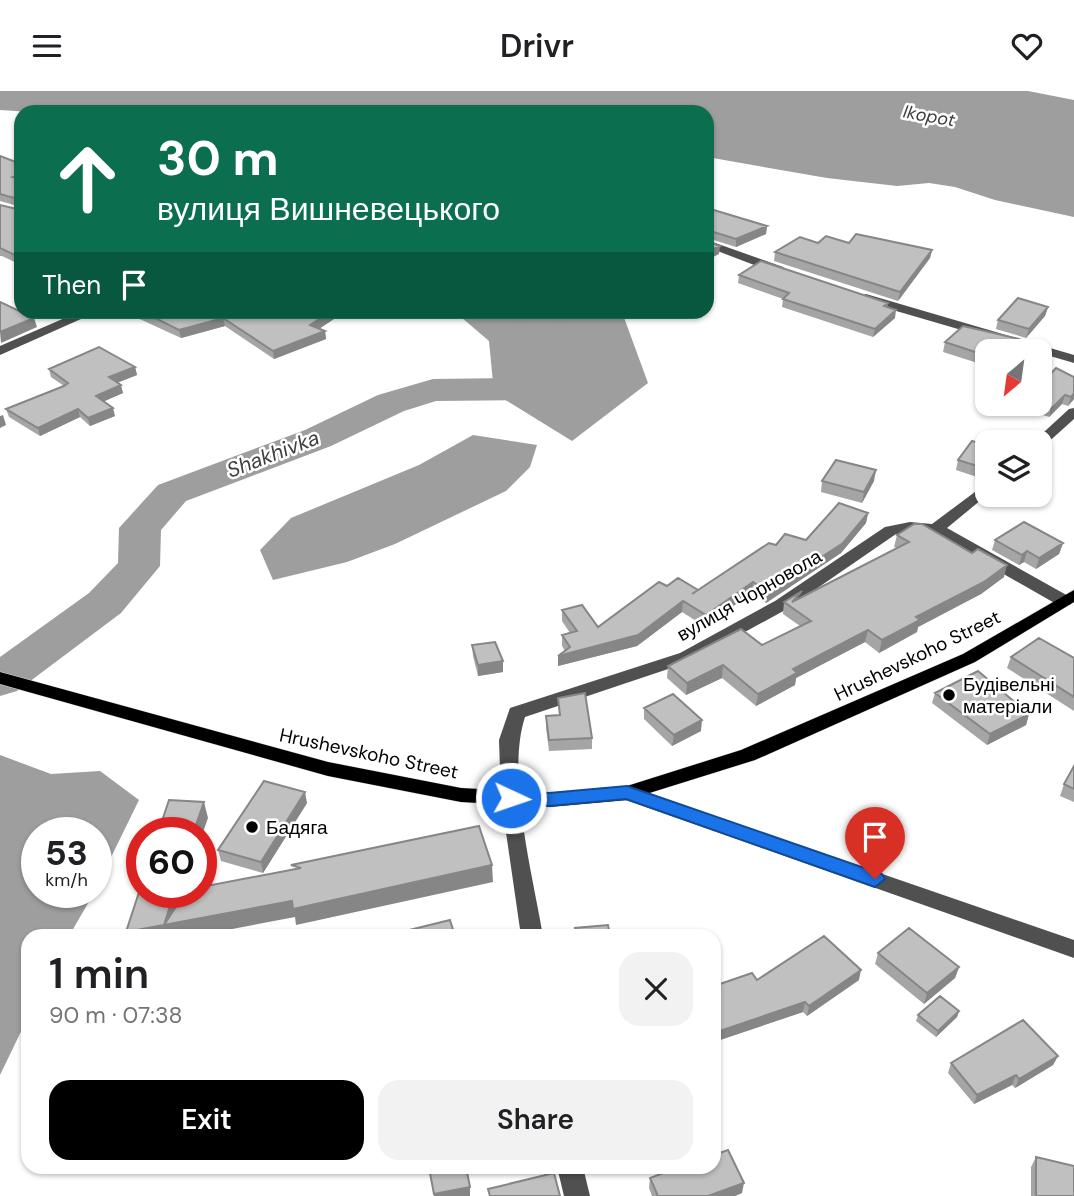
<!DOCTYPE html>
<meta charset="utf-8">
<style>
body{margin:0;font-family:"DM Sans",sans-serif;background:#f2f2f2;color:#202124;height:100vh;display:flex;flex-direction:column;font-size:26px;white-space:nowrap}
*{box-sizing:border-box;margin:0}
p{font-size:23px;color:#757577}
.icon{flex:none;width:38px;height:38px;fill:none;stroke:currentColor;stroke-width:2;stroke-linecap:round;stroke-linejoin:round}
.map{position:relative;flex:1;overflow:hidden}
.drawer{position:absolute;left:21px;top:838px;width:700px;height:245px;display:flex;flex-direction:column;background:#fff;border-radius:21px;box-shadow:0 2px 5px #0004}
.drawer>*{flex:none}
.top-card{position:absolute;left:14px;top:14px;width:700px;height:214px;border-radius:21px;box-shadow:0 2px 5px #0004;background:#0b6e4f;color:#fff;overflow:hidden}
.needle{width:46px;rotate:209deg}
.buttons{position:absolute;left:975px;top:248px;display:grid;gap:14px}
.buttons a{display:grid;place-items:center;width:77px;height:77px;border-radius:14px;background:#fff;box-shadow:0 2px 5px #0004;font-size:35px}
.speed{position:absolute;left:21px;top:726px;display:flex;gap:14px;font-size:35px;font-weight:700;text-align:center}
.speed>*{display:grid;place-content:center;width:91px;height:91px;border-radius:50%;background:#fff;box-shadow:0 2px 5px #0004;line-height:1}
.speed small{font-size:18px;font-weight:400}
.speed .limit{border:10px solid #d22;background:#fff;color:#111}
.pin{position:absolute;display:grid;place-items:center;width:60px;height:60px;color:#fff;margin:-72px -30px;border-radius:50% 50% 50% 0;rotate:-45deg;box-shadow:0 0 7px #0007}
.pin .icon{rotate:45deg}
.me{position:absolute;width:77px;margin:-38px;rotate:93deg;stroke-linejoin:round;filter:drop-shadow(0 0 5px #0008)}
.turn{display:flex;align-items:center;gap:24px;height:147px;padding:0 28px;font-size:32px}
.turn .icon{width:91px;height:91px;stroke-width:2.5}
.turn b{display:block;font-size:49px;line-height:60px}
.then{display:flex;align-items:center;height:66px;padding:0 28px;background:#0003;gap:14px;font-size:26px}
.round{display:grid;place-items:center;flex:none;width:74px;height:74px;border-radius:21px;background:#f2f2f2}
.summary{display:flex;align-items:center;justify-content:space-between;height:119px;padding:0 28px}
h1{font-size:42px;font-weight:600;line-height:52px}
.cta{display:flex;gap:14px;margin-top:auto;padding:14px 28px}
.cta a{flex:1;height:80px;border-radius:21px;background:#000;color:#fff;font-size:28px;font-weight:600;line-height:80px;text-align:center}
.cta a+a{background:#f2f2f2;color:#202124}
header{display:flex;justify-content:space-between;align-items:center;height:91px;padding:0 28px;background:#fff;font-size:32px;font-weight:600}
.map>svg:first-child{display:block}
.water{fill:#9e9e9e}
.lines{fill:none;stroke-linecap:round;stroke-linejoin:round}
.river{fill:#9e9e9e;fill-rule:evenodd}
.major-casing{stroke:#dbdbdb;stroke-width:1}
.minor{fill:#505050;fill-rule:evenodd}
.major{fill:#000;fill-rule:evenodd}
.wall{fill:#a5a5a5}
.shaded-wall{fill:#868686}
.building{fill:#c0c0c0;stroke:#868686;stroke-width:2}
.route{fill:#1a73e8;stroke:#114b97;stroke-width:2}
.poi-dot{fill:#000;stroke:#fff;stroke-width:2.5}
.labels{text-anchor:middle;stroke-width:5;stroke-linejoin:round;paint-order:stroke}
.far-water-label{font-size:18px;font-style:italic;fill:#3f3f3f;stroke:#fff}
.street-label{font-size:19px;fill:#000;stroke:#fff}
.poi-label{font-size:19px;fill:#000;stroke:#fff;text-anchor:start}
.water-label{font-size:21px;font-style:italic;fill:#3f3f3f;stroke:#fff}
</style>
<header><svg class="icon" aria-label="menu" viewBox="0 0 24 24"><path d="M4 6h16M4 12h16M4 18h16"/></svg>Drivr<svg class="icon" aria-label="heart" viewBox="0 0 24 24"><path d="M12 20l-8-8c-3-5 5-10 8-4 3-6 11-1 8 4z"/></svg></header>
<div class="map">
<svg width="1074" height="1105" viewBox="0 0 1074 1105">
<rect width="100%" height="100%" fill="#fff"/>
<path class="water" d="M0,0H1028L1074,9V126L995,109L955,96L929,92L897,95L827,87L707,66V21H31L0,19Z
M455,221H622L648,292L572,350L494,302L489,250Z
M473,344L537,354L530,376L506,400L395,453L347,471L273,489L260,459L291,427L419,374Z
M0,664L51,683L100,680L139,709L96,797V742H37V802H94L69,845H28V926L0,984Z"/>
<g class="lines">
<path class="river" d="M511,220H546L566,242L579,276C568,292 542,304 523,309L436,310L404,320L331,355L186,410L161,439L160,475L121,522L17,600L0,605V566L89,502L118,472L119,437L158,394L305,339L378,304L433,288L516,287L543,272L533,245Z"/>
<g class="major-casing">
<path id="major" d="M1074,499V511L975,571L755,669L627,709L549,716L461,711L328,685L0,593V581L328,671L461,697L549,702L627,695L741,659L963,563Z"/>
</g>
<path class="minor" d="M707,149L783,176L785,179L775,182L707,156Z
M866,203L1074,264V272L862,210V204Z
M81,220H99L0,264V255Z
M1074,317V328L1044,355L1040,356V352H1032L1069,318Z
M987,392V404L947,437L1070,506L1072,510L1070,514H1058L932,442L896,443L787,518L692,570L525,626C506,684 533,784 543,845H521L501,707L499,649L510,617L680,562L775,510L885,436L910,431L932,433Z
M627,695L1074,849V867L620,707L617,702L620,697Z
M557,1076H583L590,1105H564Z"/>
<use href="#major" class="major"/>
</g>
<path class="wall" d="M0,65L21,73V174L2,165H0V114L21,119V116L0,110Z
M707,117L767,135L766,143L736,156L707,147Z
M818,152H849L932,159L930,167L898,210L774,170L775,161Z
M739,184L888,212L887,216L895,227L873,246L782,216L783,208L738,192Z
M1048,216L1045,225L1026,247L996,238L998,229Z
M132,220H316L319,222L321,220H346L319,238L325,240L326,248L274,268L225,235L181,247L133,225Z
M945,251L1017,258L1015,261H987V275L943,261Z
M135,276L137,284L117,292L123,302L104,310L115,325L90,335L80,326L40,345L9,326L6,318L64,295L51,286L49,278Z
M1056,277L1074,308L1068,315L1062,313L1049,326L1022,317L1023,313H1040Z
M987,354V387L986,389L956,379L958,369Z
M822,390H874L862,412L821,401Z
M868,422L866,432L841,462L766,512L752,502L704,535L682,521L637,555L558,575L565,560L562,555V544L570,542L562,530V519L598,536L667,495L698,499L776,454L806,449Z
M897,444L1004,486L981,503L918,536L917,541L879,562L865,551L796,587L795,594L756,615L722,587L686,604L667,587L668,575L762,554L800,535L783,523L784,511L800,507L897,457L894,456Z
M995,449L1063,452L1059,463L1036,478L1024,471L1019,474L992,459Z
M472,554L503,581L478,585L473,565Z
M1011,566L1074,567V620L1007,577Z
M935,602L1029,623L1026,634L987,654L932,612Z
M558,607L592,647V658L549,660L546,636V625L559,624Z
M644,617L701,640L672,655L644,628Z
M1074,675V711L1060,705L1064,693Z
M307,712L263,782L221,770L218,759Z
M878,862L959,876L955,887L924,913L875,873Z
M757,889H859L807,925L803,921L714,951V895Z
M959,920L957,926L936,946L916,930L918,924Z
M1058,965L1053,974L1015,997L1012,994L974,1013L948,982L951,972Z
M1036,1066L1074,1105H1031V1076Z
M650,1087L742,1102L735,1105H652L649,1097Z"/>
<path class="shaded-wall" d="M767,135L766,143L736,156V148Z
M720,155L719,163L707,169V161Z
M932,159L930,167L898,210L900,201Z
M1048,216L1045,225L1026,247L1029,238Z
M896,219L895,227L873,246L875,238Z
M332,220H346L311,243L310,234Z
M34,227L37,236L1,252L0,241Z
M223,227L225,235L181,247L179,239Z
M325,240L326,248L274,268L273,260Z
M1019,248L1017,258L1015,261H1009Z
M135,276L137,284L111,294L109,286Z
M121,294L123,302L98,313L96,305Z
M1074,302V308L1068,315L1071,306Z
M1065,304L1062,313L1049,326L1051,318Z
M113,317L115,325L90,335L88,327Z
M78,318L80,326L40,345L38,337Z
M3,324L6,334L0,337V325Z
M876,379L874,390L862,412L864,401Z
M868,422L866,432L841,462L766,512L768,501Z
M1063,452L1059,463L1036,478L1039,467Z
M1027,460L1024,471L1019,474L1022,464Z
M1007,474L1004,486L981,503L918,536L917,541L879,562L882,549L916,526Z
M753,491L752,502L704,535L706,524Z
M683,510L682,521L637,555L558,575V565Z
M868,539L865,551L796,587L795,594L756,615L758,603L793,578Z
M503,570V581L478,585V574Z
M723,574L722,587L686,604L687,592Z
M1029,623L1026,634L987,654L990,643Z
M702,629L701,640L672,655L674,644Z
M305,701L307,712L263,782L261,771Z
M204,711L208,727L201,747V742H193Z
M492,774L493,791L296,834L295,826L195,845H127L126,841L174,802H184L174,832L292,810Z
M959,876L955,887L924,913L927,902Z
M861,879L859,889L807,925L809,915Z
M805,911L803,921L714,951V942Z
M959,920L957,926L936,946L938,940Z
M1058,965L1053,974L1015,997L1019,988Z
M1016,984L1012,994L974,1013L977,1004Z
M744,1092L742,1102L735,1105H708Z
M470,1096V1105H434V1103Z"/>
<path class="building" d="M0,65L21,73V83L13,86L21,88V109L0,103Z
M21,111V167L0,157V114L21,119Z
M707,117L767,135L736,148L707,139Z
M856,143L932,159L900,201L775,161L800,146L818,152L826,145L849,152Z
M707,150L720,155L707,161Z
M761,170L888,212L884,215L896,219L875,238L783,208L789,202L739,184Z
M1018,207L1048,216L1029,238L998,229Z
M0,211L34,227L0,241Z
M141,220H316L319,222L321,220H332L310,234L325,240L273,260L223,227L179,239Z
M963,235L1019,248L1009,261H987V265L945,251Z
M99,256L135,276L109,286L121,294L96,305L113,317L88,327L78,318L38,337L6,318L64,295L68,292L49,278Z
M1056,277L1074,286V302L1071,306L1065,304L1051,318L1038,313H1040V294Z
M972,350L987,354V378L958,369Z
M836,369L876,379L864,401L822,390Z
M839,412L868,422L843,452L768,501L753,491L706,524L683,510L638,544L558,565L570,556L562,544L577,540L562,519L582,514L598,536L659,491L667,495L678,487L698,499L692,503L769,452L776,454L785,443L806,449Z
M1024,431L1063,452L1039,467L1027,460L1022,464L995,449Z
M914,433H922L972,462L978,458L1007,474L984,491L916,526L920,529L882,549L868,539L793,578L797,582L758,603L723,574L687,592L668,575L741,538L762,554L811,530L784,511L802,500L792,511L909,451L897,444Z
M1039,547L1074,567V606L1011,566Z
M495,551L503,570L478,574L472,554Z
M978,580L1029,623L990,643L935,602Z
M585,602L592,647L549,649L546,625L560,624L558,607Z
M673,603L702,629L674,644L644,617Z
M1074,675V698L1064,693Z
M264,690L305,701L261,771L218,759Z
M169,709L204,711L193,742H158Z
M479,735L492,774L293,818L292,810L126,841L142,792V802H174L164,834L185,802H201V796L301,777L291,774Z
M450,829L455,845L389,844Z
M608,834L610,845H577L575,837Z
M909,837L959,876L927,902L878,862Z
M824,845L861,879L809,915L805,911L714,942V895L752,882L757,889Z
M940,905L959,920L938,940L918,924Z
M1023,929L1058,965L1019,988L1016,984L977,1004L951,972Z
M728,1059L744,1092L708,1105H658L650,1087L679,1076H714V1064Z
M1036,1066L1074,1075V1105H1036Z
M434,1076H466L470,1096L434,1103L429,1077Z
M554,1082L560,1105H490L488,1098Z"/>
<path class="route" d="M627,695L882,783L885,788L875,796L626,708L549,715L511,713L502,707L511,700L549,702Z"/>
<g class="poi-dot">
<circle cx="949" cy="604" r="7"/>
<circle cx="252" cy="736" r="7"/>
</g>
<g class="labels">
<g class="far-water-label">
<text transform="translate(929 25) rotate(10)" y="6">Ikopot</text>
</g>
<g class="street-label">
<text transform="translate(749 504) rotate(-30)" y="7">вулиця Чорновола</text>
<text transform="translate(917 564) rotate(-26)" y="7">Hrushevskoho Street</text>
<text transform="translate(369 662) rotate(12)" y="7">Hrushevskoho Street</text>
</g>
<g class="poi-label">
<text x="963" y="600">Будівельні<tspan x="963" dy="22">матеріали</tspan></text>
<text x="266" y="743">Бадяга</text>
</g>
<g class="water-label">
<text transform="translate(273 363) rotate(-21)" y="7">Shakhivka</text>
</g>
</g>
</svg>
<div class="buttons">
<a><svg class="needle" viewBox="-14 -14 28 28"><path d="M0-13l5 13h-10z" fill="#e53935"/><path d="M0 13l5-13h-10z" fill="#757577"/></svg></a>
<a><svg class="icon" aria-label="layers" viewBox="0 0 24 24"><path d="M12 4l9 5-9 5-9-5zM3 14l9 5 9-5"/></svg></a>
</div>
<div class="speed"><div>53<small>km/h</small></div><div class="limit">60</div></div>
<div class="pin" style="left:875px;top:788px;background:#d93025"><svg class="icon" aria-label="arrive" viewBox="0 0 24 24"><path d="M6 21V4h12l-3 4 3 4H6"/></svg></div>
<svg class="me" style="left:511px;top:707px" viewBox="-20 -20 40 40"><circle r="17" fill="#1a73e8" stroke="#fff" stroke-width="3"/><path d="M0-11L8 9 0 5-8 9z" fill="#fff"/></svg>
<div class="top-card">
<div class="turn"><svg class="icon" aria-label="ahead" viewBox="0 0 24 24"><path d="M12 20V5M6 11l6-6 6 6"/></svg><div><b>30 m</b>вулиця Вишневецького</div></div>
<div class="then">Then<svg class="icon" aria-label="arrive" viewBox="0 0 24 24"><path d="M6 21V4h12l-3 4 3 4H6"/></svg></div>
</div>
<section class="drawer">
<div class="summary"><div><h1>1 min</h1><p>90 m · 07:38</p></div><a class="round"><svg class="icon" aria-label="close" viewBox="0 0 24 24"><path d="M6 6l12 12M18 6L6 18"/></svg></a></div>
<div class="cta"><a>Exit</a><a>Share</a></div>
</section>
</div>
